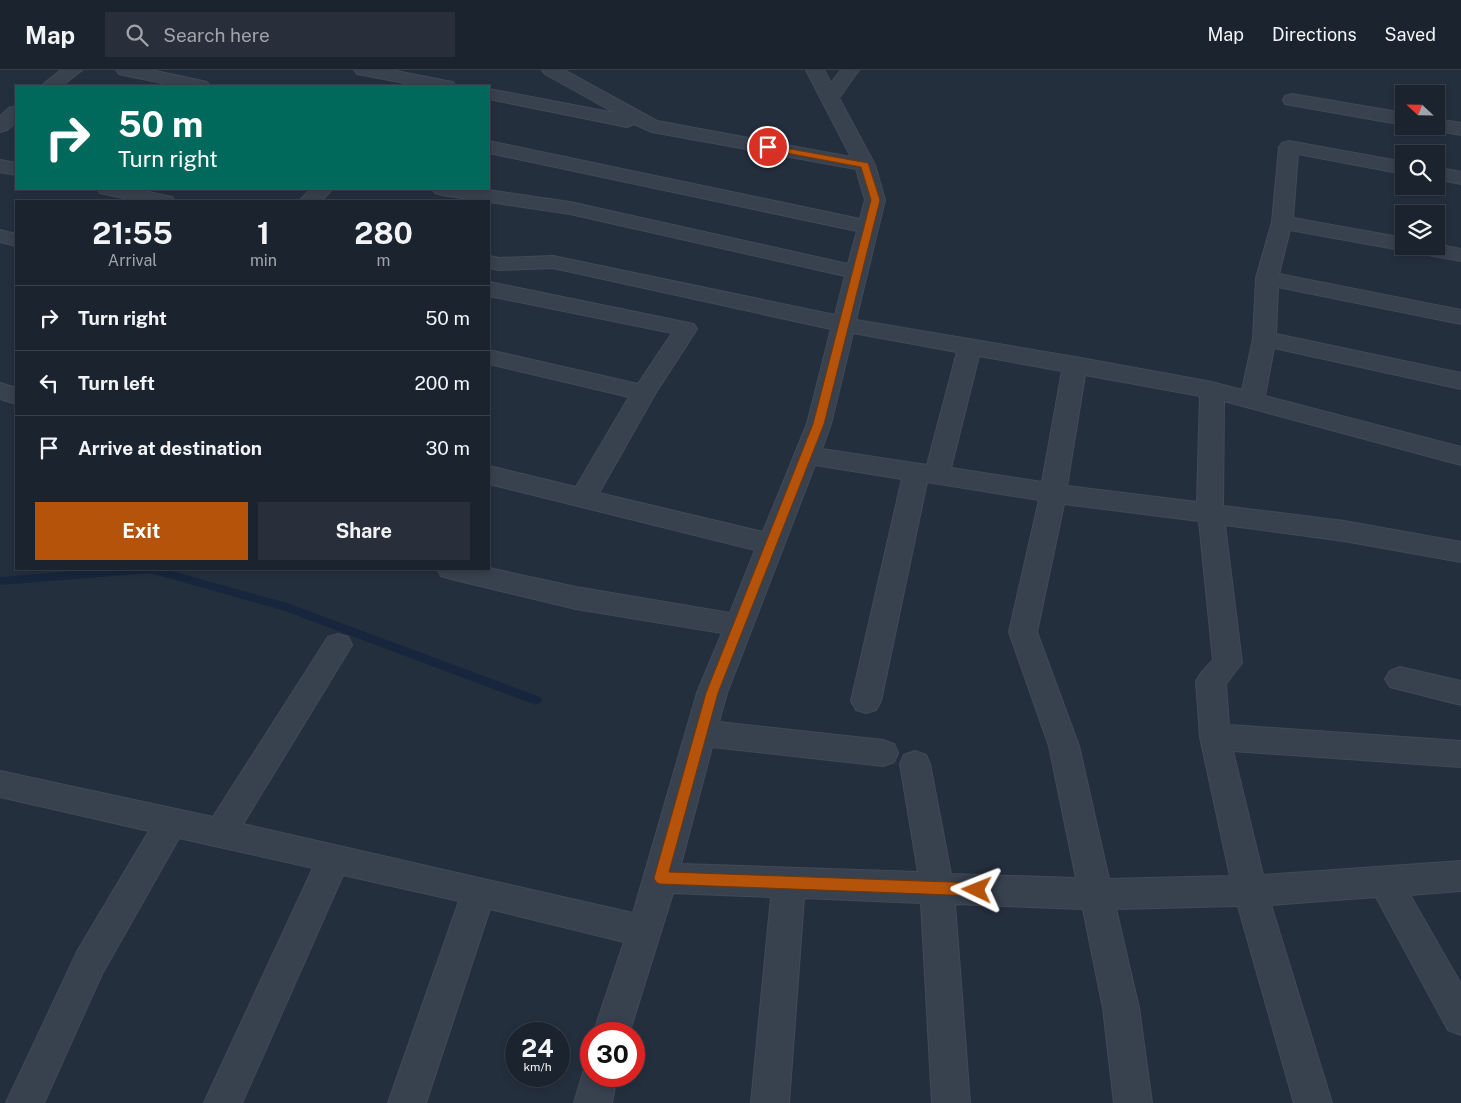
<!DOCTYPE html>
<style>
body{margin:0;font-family:"Public Sans",sans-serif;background:#282f3a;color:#f1f3f6;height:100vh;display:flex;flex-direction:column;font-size:19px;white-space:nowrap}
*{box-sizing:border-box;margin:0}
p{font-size:16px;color:#a0a4aa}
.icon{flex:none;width:28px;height:28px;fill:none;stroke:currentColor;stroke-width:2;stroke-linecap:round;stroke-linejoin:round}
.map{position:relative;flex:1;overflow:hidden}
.panel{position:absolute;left:15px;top:130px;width:475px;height:370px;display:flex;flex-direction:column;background:#1b232e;border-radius:0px;box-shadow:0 2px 8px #0003,0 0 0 1px #39404a}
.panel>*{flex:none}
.guide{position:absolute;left:15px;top:15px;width:475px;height:105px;border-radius:0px;box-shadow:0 2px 8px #0003,0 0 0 1px #39404a;background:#00695c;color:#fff;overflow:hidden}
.needle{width:32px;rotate:292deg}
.buttons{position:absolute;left:1395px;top:15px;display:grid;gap:10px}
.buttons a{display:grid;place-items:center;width:50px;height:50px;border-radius:0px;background:#1b232e;box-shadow:0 2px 8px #0003,0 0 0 1px #39404a;font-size:25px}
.speed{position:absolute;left:505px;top:952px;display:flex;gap:10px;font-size:25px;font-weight:700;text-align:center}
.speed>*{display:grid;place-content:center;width:65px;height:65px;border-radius:50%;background:#1b232e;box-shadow:0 2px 8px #0003,0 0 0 1px #39404a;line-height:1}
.speed small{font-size:12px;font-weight:400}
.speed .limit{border:8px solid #d22;background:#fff;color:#111}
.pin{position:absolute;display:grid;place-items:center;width:42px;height:42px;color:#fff;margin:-21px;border:2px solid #fff;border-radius:50%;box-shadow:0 1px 5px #0007}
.me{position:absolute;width:55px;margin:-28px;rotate:272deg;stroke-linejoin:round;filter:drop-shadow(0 0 4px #0008)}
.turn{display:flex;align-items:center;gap:18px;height:105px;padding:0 20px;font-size:22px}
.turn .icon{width:65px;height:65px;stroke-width:2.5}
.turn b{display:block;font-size:35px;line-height:42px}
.eta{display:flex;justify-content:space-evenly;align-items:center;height:85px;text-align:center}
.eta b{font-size:30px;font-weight:700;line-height:35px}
.cta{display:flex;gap:10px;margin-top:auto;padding:10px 20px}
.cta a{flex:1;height:58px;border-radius:0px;background:#b45309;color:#fff;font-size:20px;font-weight:700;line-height:58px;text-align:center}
.cta a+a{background:#282f3a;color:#f1f3f6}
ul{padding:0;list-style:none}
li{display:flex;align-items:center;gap:15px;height:65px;padding:0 20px;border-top:1px solid #39404a}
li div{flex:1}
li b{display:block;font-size:19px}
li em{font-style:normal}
header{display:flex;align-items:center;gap:30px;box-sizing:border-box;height:70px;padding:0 25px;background:#1b232e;border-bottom:1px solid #39404a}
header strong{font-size:24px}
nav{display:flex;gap:28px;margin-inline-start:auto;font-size:18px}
.search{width:350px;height:45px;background:#282f3a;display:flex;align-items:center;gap:12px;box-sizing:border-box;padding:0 18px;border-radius:0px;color:#a0a4aa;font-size:19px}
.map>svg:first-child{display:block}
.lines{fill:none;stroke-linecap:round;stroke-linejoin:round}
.stream{fill:#17263c;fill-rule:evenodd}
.minor-casing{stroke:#414a57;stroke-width:2}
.minor{fill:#38414e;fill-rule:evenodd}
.route{fill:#b45309;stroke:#753606}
</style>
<header>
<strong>Map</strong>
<div class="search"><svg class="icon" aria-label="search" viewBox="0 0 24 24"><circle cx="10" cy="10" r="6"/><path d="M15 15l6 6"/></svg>Search here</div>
<nav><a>Map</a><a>Directions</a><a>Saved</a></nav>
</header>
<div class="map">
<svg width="1461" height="1033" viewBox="0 0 1461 1033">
<rect width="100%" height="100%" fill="#242f3e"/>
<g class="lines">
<path class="stream" d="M101,499H164L287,533L540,627L542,630L540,633L536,635L285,541L150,503L0,515V507Z"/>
<g class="minor-casing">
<path id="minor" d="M61,0H82L62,16H41Z
M116,0H151L207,12L210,16H176L119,4Z
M354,0H391L447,11L453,12L456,16H420L363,5L357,4Z
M542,0H564L657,51L851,87L806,0H824L831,13L841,0H859L839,28L875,95L885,130L856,250L1075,287L1212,312L1242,320L1253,269L1256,208L1272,152L1279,77L1282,73L1289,71L1404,92V104L1298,84L1293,148L1404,168V176H1436V174L1461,179V191L1290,160L1279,204L1461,240V254L1278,217L1276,264L1461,303V319L1274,278L1265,326L1461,377V395L1224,331L1223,436L1344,451L1461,472V492L1344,471L1225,455L1242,593L1226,614L1229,655L1461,671V697L1233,681L1263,805L1461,791V821L1410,825L1461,914V965L1448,960L1376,827L1271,835L1332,1033H1294L1238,836L1116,839L1139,938L1152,1033H1114L1103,938L1083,839L955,834L970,1033H932L921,833L804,828L789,1033H751L771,827L673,823L629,964H593L624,872L490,839L426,1033H388L459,831L343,805L242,1033H204L313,798L179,768L102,904L44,1033H6L78,880L149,761L0,727V701L213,747L328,567L338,564L348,567L352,575L243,754L633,843L697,623L722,563L576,539L451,509L441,506L437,499L489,498L576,517L730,543L755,480L489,414V396L576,417L629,327L489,294V280L638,314L672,263L489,226V212L694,254L697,259L655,324L599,423L763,462L807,354L831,259L553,198L499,200L489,198V186L499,188L553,186L835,245L845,206L570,144L442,125L435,123L432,119H481L570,132L848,194L857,161L489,83V71L860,149L865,130L856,99L652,62L634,54L627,57L489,29V19L615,43L545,4ZM853,263L957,282L927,395L822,379L831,354ZM979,286L1062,301L1042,412L951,398ZM1085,305L1200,326L1197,432L1067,416ZM815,395L902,409L851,631L856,640L866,643L876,640L881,631L927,412L1039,430L1009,562L1049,676L1076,808L951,804L930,694L926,685L915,681L904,685L900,694L918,802L681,794L712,677L883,696L894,692L898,683L894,674L883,670L719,652L727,623ZM1064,434L1199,451L1213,590L1201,603L1196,611L1200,667L1230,806L1109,809L1079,676L1037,562Z
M1292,24L1404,43V55L1285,34L1283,30L1285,26Z
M16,36V52L7,60L0,62V46L9,38Z
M1436,49L1461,53V65L1429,59L1427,56H1436Z
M0,90L16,93V105L0,102Z
M1436,97L1461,102V114L1436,109Z
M97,119H135L172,127L175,131H137L100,123Z
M311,119H333L321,131H299Z
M0,160L16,164V176L0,172Z
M0,313L16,318V334L0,329Z
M1400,597L1461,611V635L1390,617L1385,609L1390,601Z
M591,991V1006H617L612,1033H574L586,993Z"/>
</g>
<use href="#minor" class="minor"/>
</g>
<path class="route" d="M768,75L868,93L880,130L824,354L718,623L669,802L977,813L982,815L984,820L982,824L977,826L660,814L656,812L654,808L706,623L813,354L871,130L861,97L765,79V75Z"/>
</svg>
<div class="buttons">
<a><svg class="needle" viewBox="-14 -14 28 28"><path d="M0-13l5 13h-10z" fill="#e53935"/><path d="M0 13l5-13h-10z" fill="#a0a4aa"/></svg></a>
<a><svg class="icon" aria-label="search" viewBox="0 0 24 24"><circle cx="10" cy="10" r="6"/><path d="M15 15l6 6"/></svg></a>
<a><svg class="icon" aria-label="layers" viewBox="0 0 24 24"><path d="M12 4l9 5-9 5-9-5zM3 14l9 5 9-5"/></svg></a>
</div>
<div class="speed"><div>24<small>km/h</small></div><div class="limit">30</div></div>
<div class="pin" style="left:768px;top:77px;background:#d93025"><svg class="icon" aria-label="arrive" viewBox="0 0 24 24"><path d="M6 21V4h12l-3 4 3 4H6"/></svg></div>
<svg class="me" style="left:977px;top:820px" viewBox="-20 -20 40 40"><path d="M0-17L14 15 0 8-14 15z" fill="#b45309" stroke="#fff" stroke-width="4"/></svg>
<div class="guide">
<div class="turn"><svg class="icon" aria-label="right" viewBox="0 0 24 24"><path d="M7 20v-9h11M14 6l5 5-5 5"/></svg><div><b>50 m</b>Turn right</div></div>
</div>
<section class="panel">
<div class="eta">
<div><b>21:55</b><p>Arrival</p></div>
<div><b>1</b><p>min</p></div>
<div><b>280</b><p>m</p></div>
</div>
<ul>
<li><svg class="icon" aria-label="right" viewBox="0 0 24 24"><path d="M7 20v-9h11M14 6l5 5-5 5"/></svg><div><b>Turn right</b></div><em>50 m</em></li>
<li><svg class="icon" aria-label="left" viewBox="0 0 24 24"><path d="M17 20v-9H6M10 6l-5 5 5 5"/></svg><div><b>Turn left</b></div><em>200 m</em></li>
<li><svg class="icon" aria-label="arrive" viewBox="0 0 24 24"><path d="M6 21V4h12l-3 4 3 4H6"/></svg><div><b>Arrive at destination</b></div><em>30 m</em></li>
</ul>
<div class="cta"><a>Exit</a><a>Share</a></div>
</section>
</div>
